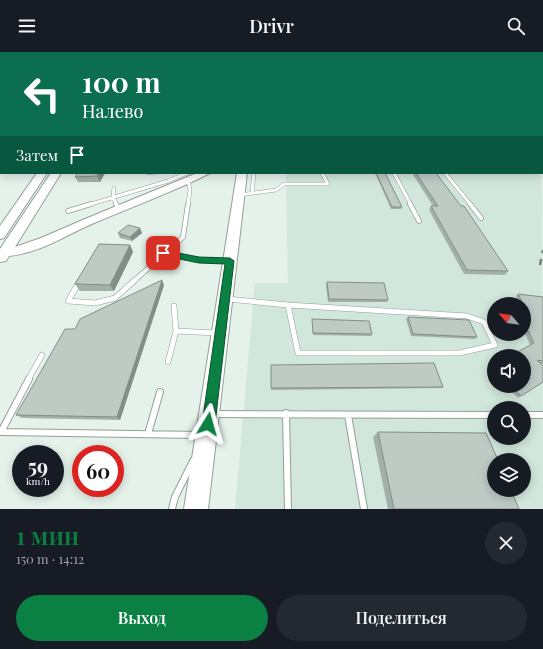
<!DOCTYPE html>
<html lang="ru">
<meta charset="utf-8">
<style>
body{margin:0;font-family:"Playfair Display",serif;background:#242831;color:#f1f3f6;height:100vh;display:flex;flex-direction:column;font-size:15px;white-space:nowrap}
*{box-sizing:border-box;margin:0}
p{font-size:13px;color:#9ea1a6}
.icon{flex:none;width:22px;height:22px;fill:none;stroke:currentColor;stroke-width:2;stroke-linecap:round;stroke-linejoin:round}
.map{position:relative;height:457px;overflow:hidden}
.drawer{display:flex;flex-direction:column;background:#171b24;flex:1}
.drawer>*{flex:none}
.top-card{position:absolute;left:0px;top:0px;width:543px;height:122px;box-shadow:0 2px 10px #0003;background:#0b6e4f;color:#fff;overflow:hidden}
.needle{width:26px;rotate:299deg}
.fabs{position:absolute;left:487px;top:245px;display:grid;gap:8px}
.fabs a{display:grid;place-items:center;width:44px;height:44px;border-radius:50%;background:#171b24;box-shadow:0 2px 10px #0003;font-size:20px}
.speed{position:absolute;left:12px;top:393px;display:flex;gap:8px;font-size:20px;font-weight:700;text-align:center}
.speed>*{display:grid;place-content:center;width:52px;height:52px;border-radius:50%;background:#171b24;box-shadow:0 2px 10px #0003;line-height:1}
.speed small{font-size:10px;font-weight:400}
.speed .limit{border:6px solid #d22;background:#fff;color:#111}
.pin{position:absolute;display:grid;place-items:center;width:34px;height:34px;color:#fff;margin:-17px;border-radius:8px;box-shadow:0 2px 6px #0006}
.me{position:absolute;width:44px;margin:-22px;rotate:8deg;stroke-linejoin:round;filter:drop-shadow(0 0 3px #0008)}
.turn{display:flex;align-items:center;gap:14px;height:84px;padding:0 16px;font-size:18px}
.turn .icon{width:52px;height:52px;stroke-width:2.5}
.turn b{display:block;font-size:28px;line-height:34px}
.then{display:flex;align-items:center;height:38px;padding:0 16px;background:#0003;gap:8px;font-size:15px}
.round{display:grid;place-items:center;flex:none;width:42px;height:42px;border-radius:21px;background:#242831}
.head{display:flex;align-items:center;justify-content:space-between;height:68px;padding:0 16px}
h1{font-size:24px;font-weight:600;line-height:30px;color:#0b8043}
.button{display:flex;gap:8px;margin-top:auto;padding:8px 16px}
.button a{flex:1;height:46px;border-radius:24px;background:#0b8043;color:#fff;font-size:16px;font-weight:600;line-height:46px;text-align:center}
.button a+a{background:#242831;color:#f1f3f6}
header{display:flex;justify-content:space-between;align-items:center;height:52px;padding:0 16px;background:#171b24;font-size:18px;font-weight:600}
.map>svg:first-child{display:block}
.built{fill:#d1e7db;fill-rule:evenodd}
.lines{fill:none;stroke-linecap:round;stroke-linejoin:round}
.service-far3-casing{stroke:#92a098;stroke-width:4}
.service-far2-casing{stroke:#92a098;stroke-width:5.5}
.service-far1-casing{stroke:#92a098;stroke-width:6}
.service-casing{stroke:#92a098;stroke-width:8}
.primary-casing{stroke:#92a098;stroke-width:2}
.service-far3{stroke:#fff;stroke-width:3}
.service-far2{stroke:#fff;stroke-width:4}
.service-far1{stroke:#fff;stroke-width:5}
.service{stroke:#fff;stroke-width:6}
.primary{fill:#fff;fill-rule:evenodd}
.rail-far1{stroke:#78817d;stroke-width:1.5;stroke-dasharray:3.5 3.5;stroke-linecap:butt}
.rail{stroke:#78817d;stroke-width:2.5;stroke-dasharray:6 6;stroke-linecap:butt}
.wall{fill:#a3afa9}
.shaded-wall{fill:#848e89}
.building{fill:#bdcbc4;stroke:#848e89}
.route{fill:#0b8043;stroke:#07532c}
</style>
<header><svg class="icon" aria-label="menu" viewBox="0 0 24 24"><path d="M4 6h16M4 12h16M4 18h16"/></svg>Drivr<svg class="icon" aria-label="search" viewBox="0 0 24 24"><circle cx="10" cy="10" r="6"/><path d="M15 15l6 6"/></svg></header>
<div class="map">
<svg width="543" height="457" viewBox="0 0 543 457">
<rect width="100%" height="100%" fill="#e4f2ea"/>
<path class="built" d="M542,105L543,457H235L255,231H288L286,121H542ZM494,252H524V282H494ZM494,304H524V334H494ZM494,356H524V386H494ZM494,408H524V438H494Z"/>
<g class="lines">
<g class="service-far3-casing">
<path id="service-far3" d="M394,121L411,153
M445,121L471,153
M114,136L113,145L117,153
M252,140L254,121
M239,143L276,138L284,132H328L322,121
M88,153L168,129L187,121
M188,153L190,138L188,128"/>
</g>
<g class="service-far2-casing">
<path id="service-far2" d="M116,152L119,157
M410,152L419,169
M470,152L481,166
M68,159L91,152
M163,201L199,208L229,209
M134,229L183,185L188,152"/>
</g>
<g class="service-far1-casing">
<path id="service-far1" d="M79,230L68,249L95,251L115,246L135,228
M227,247L288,253
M288,253L467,264L484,270L495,293L459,301H298Z
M176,279L218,281
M168,310L176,279L174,254
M28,328L42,303"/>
</g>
<g class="service-casing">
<path id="service" d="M29,327L1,380L200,383
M286,361L288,457
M214,362L494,363
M348,363L364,457
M524,363H543
M148,382L160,340
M172,457L175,445L193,409"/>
</g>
<g class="primary-casing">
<path id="primary" d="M0,66H1V70H0Z
M37,121H47L4,186L0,187V174Z
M51,121H61L15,195L41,186L85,167L197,121H210L194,129C161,144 127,157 94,171C66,183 40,201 9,204L6,209L0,210V197Z
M237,121H247L208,457H184Z"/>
</g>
<use href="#service-far3" class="service-far3"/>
<use href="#service-far2" class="service-far2"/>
<use href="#service-far1" class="service-far1"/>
<use href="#service" class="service"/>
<use href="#primary" class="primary"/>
<path class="rail-far1" d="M542,49L543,51"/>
<path class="rail" d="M540,213L543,198"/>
</g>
<path class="wall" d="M105,121L100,130H78L75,125Z
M147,121H172L147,123Z
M375,121H385L402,155L401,157H391Z
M412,121H436L508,219L505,223L464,222L429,158L431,154H433Z
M140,176L142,181L132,189L120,186L118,181Z
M130,193L133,200L114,239H80L75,232Z
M327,230L388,248L387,250H328L326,233Z
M164,233L120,368L22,366L16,363L75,277Z
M518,242L543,245V312H541L543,330L518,346L506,334H524L530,293L524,279V252H519L516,244Z
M408,265L477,285L475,287L411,284L406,267Z
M312,267L372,282L371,284L313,283Z
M271,313L443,335L441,336L271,338Z
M494,313V322L489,317Z
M378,380L519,457H388L373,385Z"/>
<path class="shaded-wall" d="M99,121H105L100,130L97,124Z
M140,176L142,181L132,189L130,185Z
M130,193L133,200L114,239L110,233Z
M162,228L164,233L120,368L117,365Z"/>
<path class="building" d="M78,121H99L97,124L75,125Z
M376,121H385L402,155H392Z
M416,121H436L461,154H464L508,219L467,218L431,154H438Z
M128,173L140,176L130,185L118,181Z
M99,192L130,193L110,233L75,232Z
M162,228L117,365L16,363L65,277H75L80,267Z
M327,230L384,231L388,248L329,247Z
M518,242L543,245V309L537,308L543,314V330L521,344L511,334H524V304H510L534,291L524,270V252H523Z
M408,265L469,268L477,285L413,282Z
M312,267L369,269L372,282L313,281Z
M434,311L443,335L271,336V313Z
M494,313V317L491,315Z
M378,380L486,381L498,408H494V438H511L519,457H394Z"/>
<linearGradient id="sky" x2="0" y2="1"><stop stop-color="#64b2bf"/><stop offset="0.43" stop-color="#f3f9f6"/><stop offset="1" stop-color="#f3f9f6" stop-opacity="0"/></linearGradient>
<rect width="543" height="113" fill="url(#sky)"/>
<path class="route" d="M163,198L199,205L230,206L234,209L215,372L213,377L208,379L203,377L202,372L225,212L199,211L160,203L159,201Z"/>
</svg>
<div class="fabs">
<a><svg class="needle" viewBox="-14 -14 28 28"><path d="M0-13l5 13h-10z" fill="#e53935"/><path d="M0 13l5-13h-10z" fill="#9ea1a6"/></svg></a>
<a><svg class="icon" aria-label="sound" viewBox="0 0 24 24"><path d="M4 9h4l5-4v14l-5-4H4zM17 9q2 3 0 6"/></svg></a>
<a><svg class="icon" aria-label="search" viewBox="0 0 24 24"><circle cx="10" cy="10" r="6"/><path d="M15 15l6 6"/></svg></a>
<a><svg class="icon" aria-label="layers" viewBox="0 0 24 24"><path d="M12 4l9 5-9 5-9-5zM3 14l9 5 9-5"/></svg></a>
</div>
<div class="speed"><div>59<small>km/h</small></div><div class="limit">60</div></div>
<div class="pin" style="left:163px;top:201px;background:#d93025"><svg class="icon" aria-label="arrive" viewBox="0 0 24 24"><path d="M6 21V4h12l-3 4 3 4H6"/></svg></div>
<svg class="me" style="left:208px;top:372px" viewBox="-20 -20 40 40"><path d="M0-17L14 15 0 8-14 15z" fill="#0b8043" stroke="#fff" stroke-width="4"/></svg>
<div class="top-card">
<div class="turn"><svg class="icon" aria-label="left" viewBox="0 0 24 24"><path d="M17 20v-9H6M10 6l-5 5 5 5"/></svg><div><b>100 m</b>Налево</div></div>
<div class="then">Затем<svg class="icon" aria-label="arrive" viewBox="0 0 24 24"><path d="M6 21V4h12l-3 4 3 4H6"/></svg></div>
</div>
</div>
<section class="drawer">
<div class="head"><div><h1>1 мин</h1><p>150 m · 14:12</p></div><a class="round"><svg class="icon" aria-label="close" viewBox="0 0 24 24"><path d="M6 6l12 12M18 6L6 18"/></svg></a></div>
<div class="button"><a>Выход</a><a>Поделиться</a></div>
</section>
